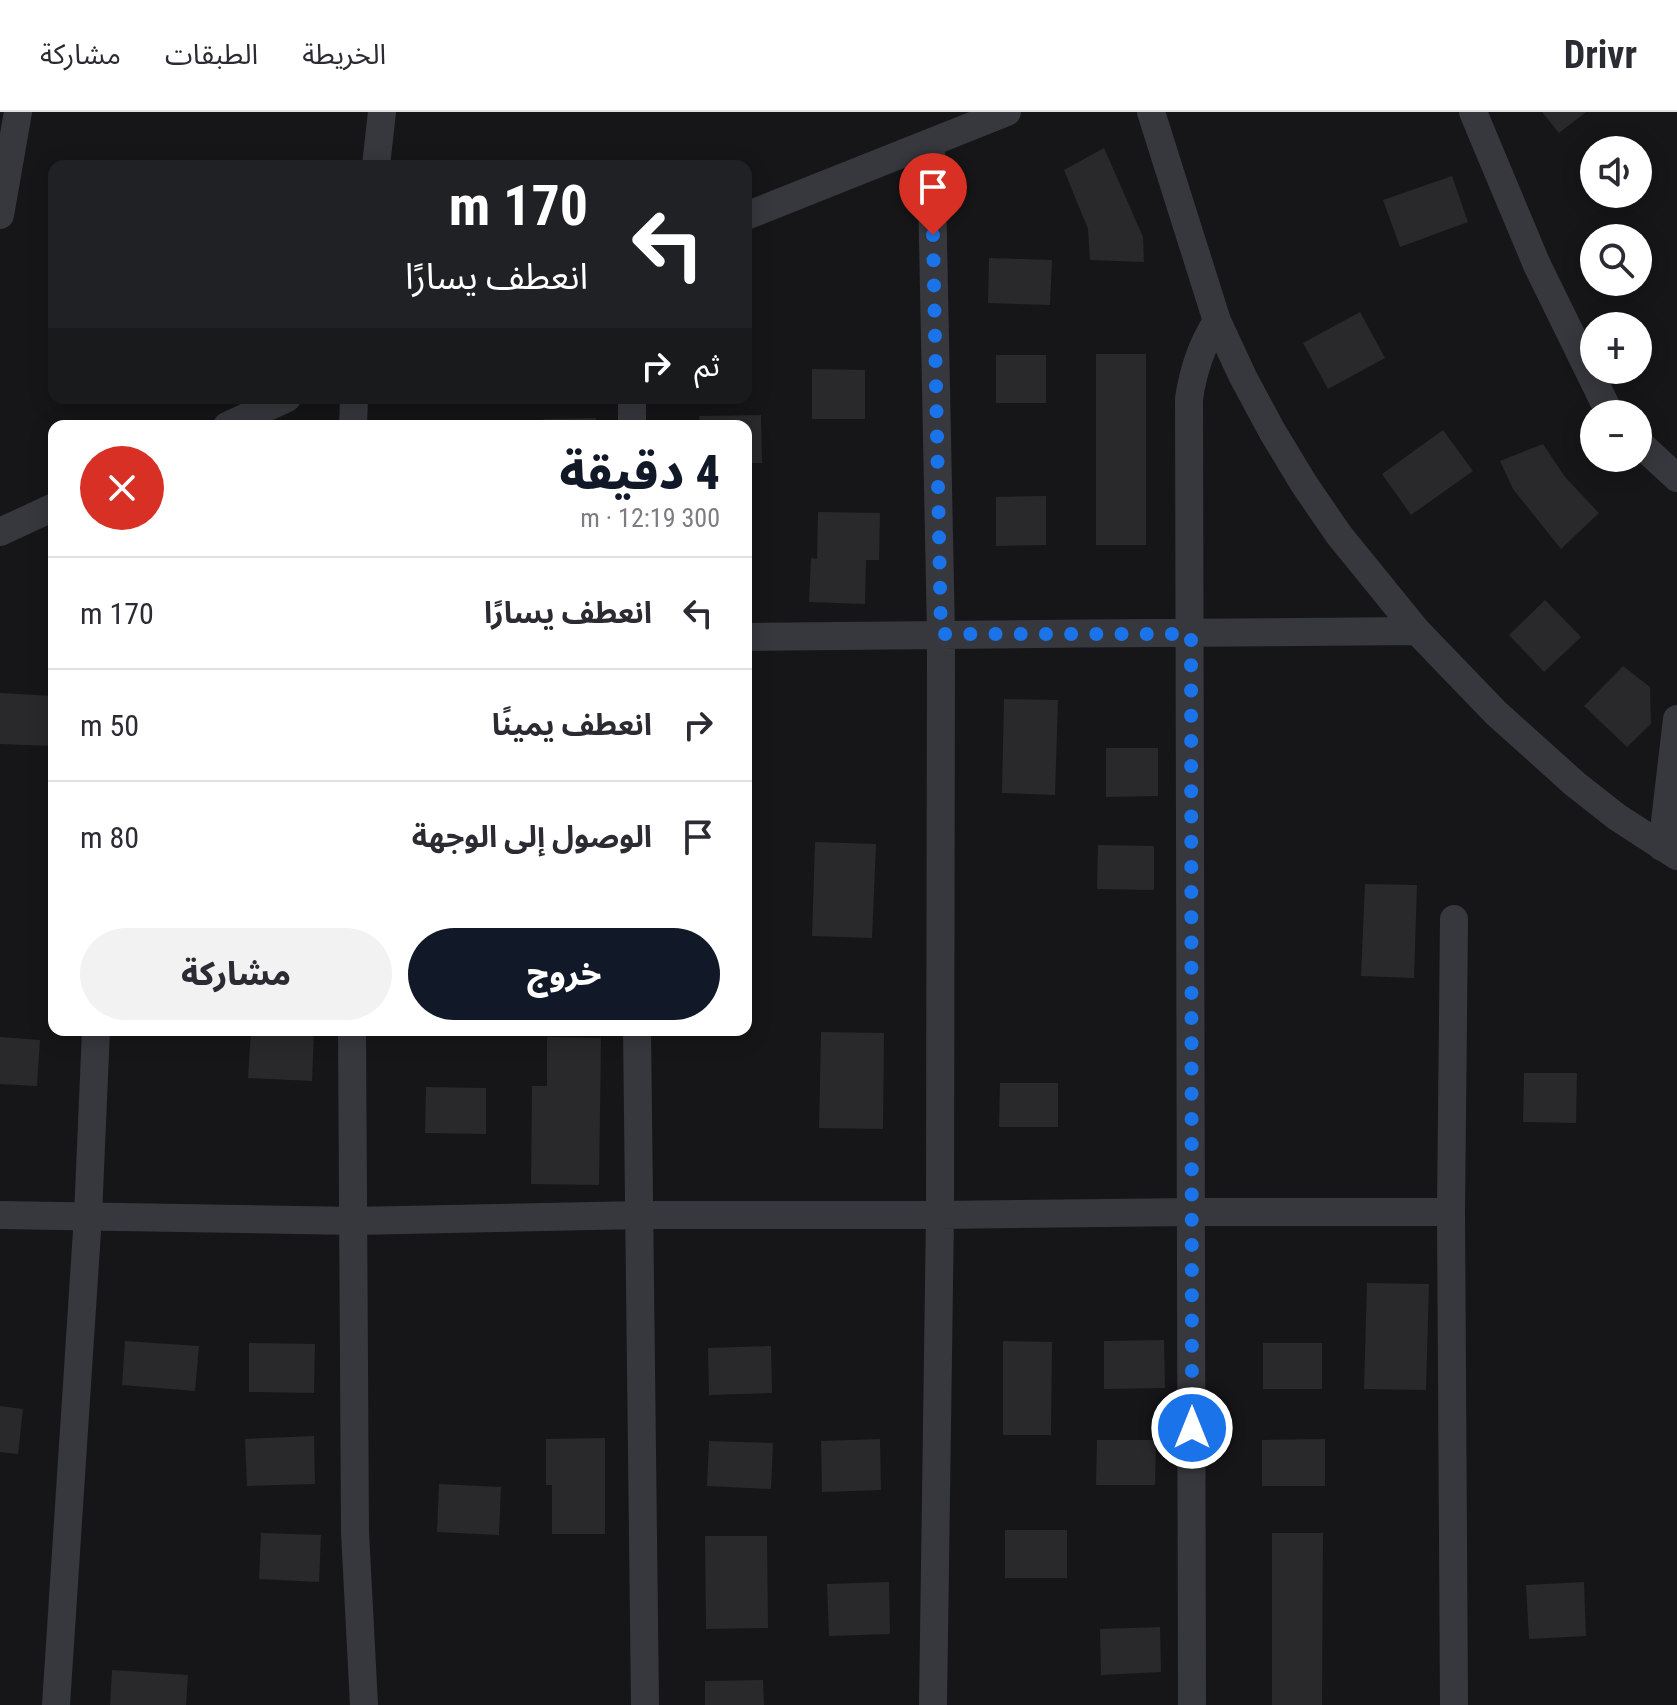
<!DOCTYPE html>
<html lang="ar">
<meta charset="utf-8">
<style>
body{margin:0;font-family:"Roboto Condensed","Noto Sans Arabic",sans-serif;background:#f2f2f3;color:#2b2b33;direction:rtl;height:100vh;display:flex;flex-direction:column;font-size:30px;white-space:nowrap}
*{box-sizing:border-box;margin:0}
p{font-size:26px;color:#7c7c81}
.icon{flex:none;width:44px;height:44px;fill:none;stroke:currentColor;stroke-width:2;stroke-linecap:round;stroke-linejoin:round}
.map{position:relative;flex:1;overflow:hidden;direction:ltr}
.drawer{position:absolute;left:48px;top:308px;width:704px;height:616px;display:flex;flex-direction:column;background:#fff;border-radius:16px;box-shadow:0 4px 20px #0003;direction:rtl}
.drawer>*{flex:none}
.top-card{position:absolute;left:48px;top:48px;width:704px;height:244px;border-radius:16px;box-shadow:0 4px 20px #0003;direction:rtl;background:#202124;color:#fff;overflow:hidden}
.buttons{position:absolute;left:1580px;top:24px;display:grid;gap:16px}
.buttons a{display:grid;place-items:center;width:72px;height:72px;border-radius:50%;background:#fff;box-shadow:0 4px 20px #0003;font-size:40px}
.pin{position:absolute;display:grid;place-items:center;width:68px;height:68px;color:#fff;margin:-82px -34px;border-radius:50% 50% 50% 0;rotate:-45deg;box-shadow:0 0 8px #0007}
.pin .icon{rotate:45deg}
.me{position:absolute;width:88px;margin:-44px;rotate:0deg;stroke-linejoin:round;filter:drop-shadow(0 0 6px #0008)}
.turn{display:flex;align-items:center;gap:28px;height:168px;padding:0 32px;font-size:36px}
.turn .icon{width:104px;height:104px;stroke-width:2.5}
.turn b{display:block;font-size:56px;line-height:68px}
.then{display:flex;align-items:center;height:76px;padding:0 32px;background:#0003;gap:16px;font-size:30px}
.round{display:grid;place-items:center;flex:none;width:84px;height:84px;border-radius:42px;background:#f2f2f3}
.head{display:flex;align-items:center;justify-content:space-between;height:136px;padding:0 32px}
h1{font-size:48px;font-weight:800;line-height:60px;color:#111827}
.button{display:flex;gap:16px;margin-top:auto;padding:16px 32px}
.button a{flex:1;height:92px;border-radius:48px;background:#111827;color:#fff;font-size:32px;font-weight:800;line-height:92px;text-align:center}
.button a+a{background:#f2f2f3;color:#2b2b33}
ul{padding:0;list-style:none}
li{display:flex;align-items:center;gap:24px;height:112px;padding:0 32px;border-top:2px solid #e1e1e2}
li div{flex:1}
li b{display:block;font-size:30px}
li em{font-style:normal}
header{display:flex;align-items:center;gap:48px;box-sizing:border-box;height:112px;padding:0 40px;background:#fff;border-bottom:2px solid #e1e1e2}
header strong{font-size:38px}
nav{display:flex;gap:44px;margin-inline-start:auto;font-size:28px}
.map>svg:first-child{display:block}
.building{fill:#29292c}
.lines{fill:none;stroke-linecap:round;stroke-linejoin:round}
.minor{stroke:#37383d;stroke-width:28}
.route{stroke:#1a73e8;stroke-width:14;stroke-dasharray:0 25.2}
</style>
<header>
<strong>Drivr</strong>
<nav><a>الخريطة</a><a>الطبقات</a><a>مشاركة</a></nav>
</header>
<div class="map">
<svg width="1677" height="1593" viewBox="0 0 1677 1593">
<rect width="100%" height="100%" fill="#161618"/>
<path class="building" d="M1542,0H1586L1559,21Z
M1104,36L1143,125L1144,150L1090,148L1088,117L1064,58Z
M1452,64L1468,110L1400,135L1383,88Z
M989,146L1052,148L1050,193L988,191Z
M1360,200L1385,246L1328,277L1303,231Z
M1096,242H1146V433H1096Z
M996,243H1046V291H996Z
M812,257L865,258V307H812Z
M761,303L762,351H751V397H746V314H700L699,304Z
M596,306V314H543V307Z
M1443,318L1473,359L1411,403L1382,362Z
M1543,332L1565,365L1599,401L1561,437L1513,377L1500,349Z
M1046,384V433L996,434V385Z
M818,400L880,401L879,448H866L865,492L809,490L811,446L817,447Z
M1545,488L1581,525L1544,560L1509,523Z
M1623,554L1650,575L1651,612L1627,635L1584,594Z
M0,581L54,584V634L0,632Z
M1004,587L1058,588L1055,683L1002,681Z
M1106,636H1158V684L1106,685Z
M815,730L876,732L872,826L812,824Z
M1098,733L1154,734V778L1097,777Z
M1365,772L1417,773L1414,866L1361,864Z
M251,918L314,919L312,969L248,966Z
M821,920L884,921L883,1017L819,1016Z
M0,925L40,928L37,974L0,972Z
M547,925L601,926L599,1073L531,1072L532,974H547Z
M1524,961H1577L1576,1011L1523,1010Z
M1000,971H1058V1015H999Z
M426,975L486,976V1022L425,1021Z
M1367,1171L1429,1172L1426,1278L1364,1277Z
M1164,1228L1165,1276L1104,1277V1229Z
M125,1229L199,1234L195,1279L122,1273Z
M1003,1229L1052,1230L1051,1323H1003Z
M249,1231L315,1232L314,1281L249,1280Z
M1263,1231H1322V1277H1263Z
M771,1234L772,1281L709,1283L708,1236Z
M0,1294L23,1297L18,1342L0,1340Z
M314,1324L315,1372L247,1374L245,1327Z
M605,1326V1422H552V1373H546V1327Z
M880,1327L881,1378L822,1380L821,1329Z
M1325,1327V1374H1262V1328Z
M1097,1328H1156L1155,1373H1096Z
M709,1329L773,1331L771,1377L707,1374Z
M439,1372L501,1375L499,1423L437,1420Z
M1005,1418H1067V1466H1005Z
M261,1421L321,1423L319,1470L259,1467Z
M1272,1421H1323L1322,1593H1272Z
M705,1424H767L768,1516L706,1517Z
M889,1470L890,1522L829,1524L827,1472Z
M1584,1470L1586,1524L1529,1527L1526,1473Z
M1160,1515L1161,1560L1101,1563L1100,1517Z
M112,1558L188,1563L186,1593H110Z
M763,1568L764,1593H705V1569Z"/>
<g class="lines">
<path class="minor" d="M1151,0L1217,209L1243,265L1272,319L1304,372L1339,423L1417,519L1496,601L1575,672L1617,705L1677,744
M1473,0L1537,153L1610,302
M931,31L941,522L940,1103L933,1593
M376,54L382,0
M0,103L18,0
M746,104L1007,0
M632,286V314
M227,314L287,286
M353,314L354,286
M1638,330L1677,366
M0,420L54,395
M746,525C970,521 1193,522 1417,519
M1662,735L1677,607
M352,918L355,1420L364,1593
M637,918L645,1593
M0,1103L354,1109L640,1103H940L1192,1100H1451
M56,1593L88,1104L96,918
M1192,1593L1189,287C1193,258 1201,234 1217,209
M1454,1593L1451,1100L1454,807"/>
</g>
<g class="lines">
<path class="route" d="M933,123L941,522H1191L1192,1316"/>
</g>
</svg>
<div class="buttons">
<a><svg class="icon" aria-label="sound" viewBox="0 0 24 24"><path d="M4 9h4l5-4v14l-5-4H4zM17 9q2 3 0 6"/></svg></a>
<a><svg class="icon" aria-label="search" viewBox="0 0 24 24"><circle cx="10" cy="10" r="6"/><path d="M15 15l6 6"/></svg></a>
<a>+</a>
<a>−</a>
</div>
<div class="pin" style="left:933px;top:123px;background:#d93025"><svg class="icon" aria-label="arrive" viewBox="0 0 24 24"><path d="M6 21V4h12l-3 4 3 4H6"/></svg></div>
<svg class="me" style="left:1192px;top:1316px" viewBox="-20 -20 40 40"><circle r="17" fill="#1a73e8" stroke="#fff" stroke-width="3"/><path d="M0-11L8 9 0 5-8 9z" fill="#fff"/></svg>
<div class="top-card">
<div class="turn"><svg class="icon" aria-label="left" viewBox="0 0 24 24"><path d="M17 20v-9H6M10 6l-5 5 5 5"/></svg><div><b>170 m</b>انعطف يسارًا</div></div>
<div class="then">ثم<svg class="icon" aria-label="right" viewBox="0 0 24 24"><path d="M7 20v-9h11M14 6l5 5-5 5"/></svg></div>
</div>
<section class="drawer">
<div class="head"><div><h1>4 دقيقة</h1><p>300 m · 12:19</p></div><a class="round" style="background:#d93025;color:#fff"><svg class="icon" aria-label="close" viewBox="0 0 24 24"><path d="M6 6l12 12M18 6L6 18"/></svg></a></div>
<ul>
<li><svg class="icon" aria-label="left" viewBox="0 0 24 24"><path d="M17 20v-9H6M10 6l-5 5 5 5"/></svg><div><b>انعطف يسارًا</b></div><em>170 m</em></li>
<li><svg class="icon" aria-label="right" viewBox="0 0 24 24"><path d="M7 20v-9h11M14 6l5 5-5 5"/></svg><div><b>انعطف يمينًا</b></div><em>50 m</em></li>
<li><svg class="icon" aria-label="arrive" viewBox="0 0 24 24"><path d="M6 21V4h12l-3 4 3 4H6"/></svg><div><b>الوصول إلى الوجهة</b></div><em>80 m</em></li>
</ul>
<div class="button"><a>خروج</a><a>مشاركة</a></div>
</section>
</div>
